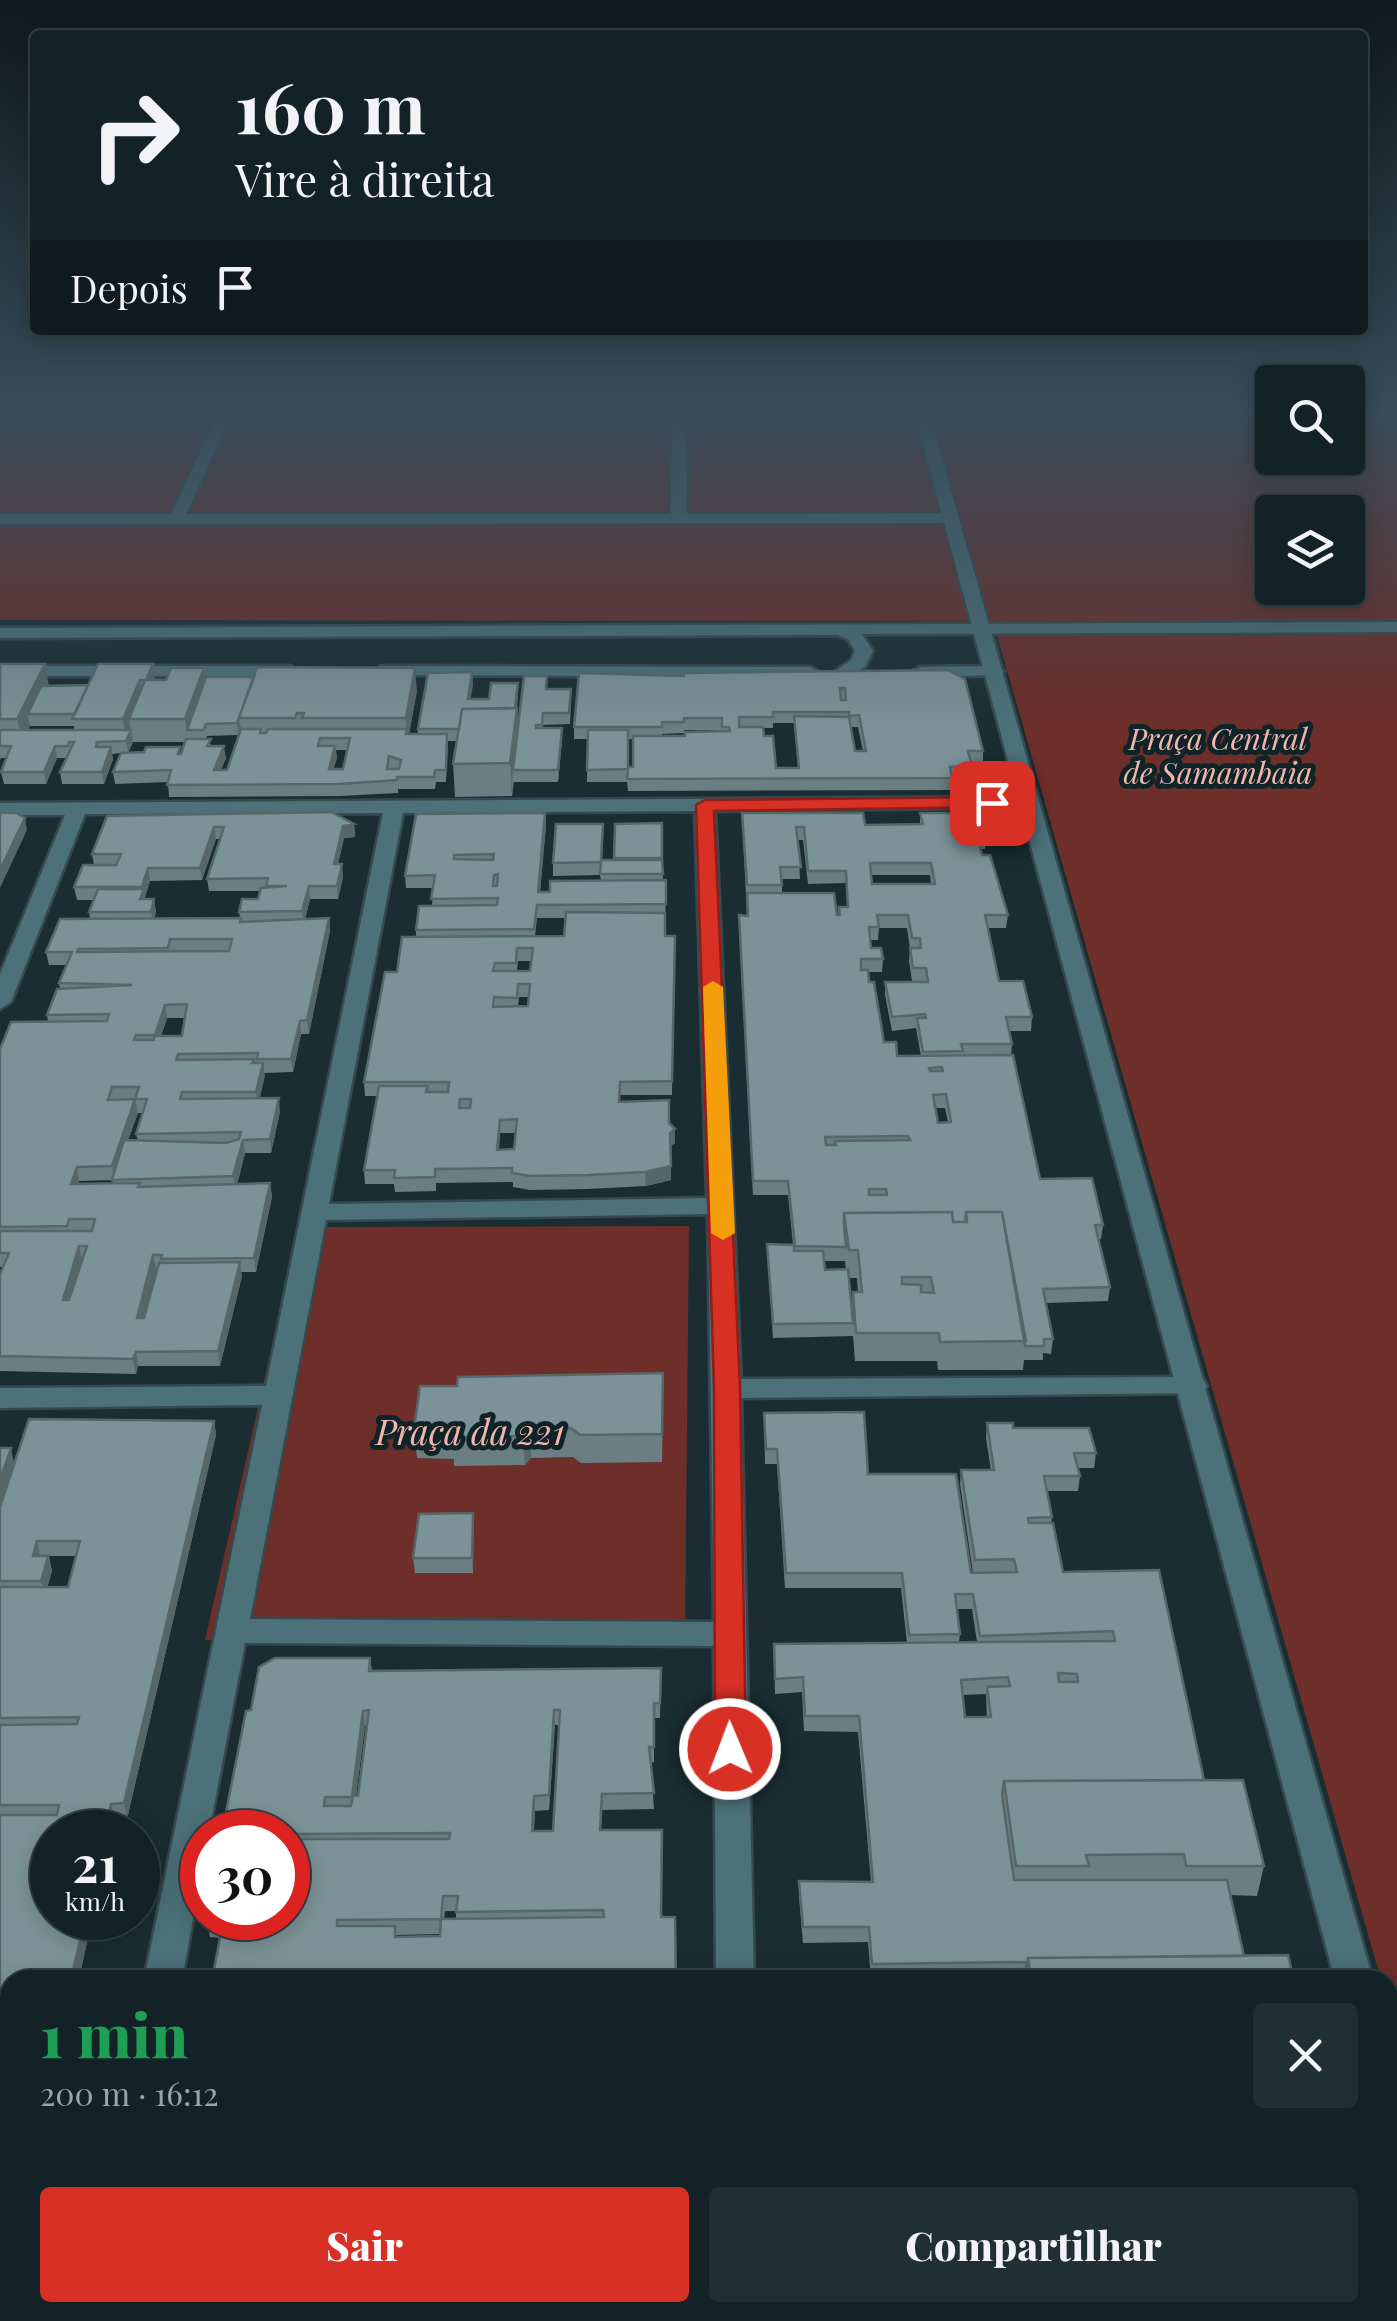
<!DOCTYPE html>
<html lang="pt">
<meta charset="utf-8">
<style>
body{margin:0;font-family:"Playfair Display",serif;background:#202f32;color:#f1f3f6;height:100vh;display:flex;flex-direction:column;font-size:38px;white-space:nowrap}
*{box-sizing:border-box;margin:0}
p{font-size:32px;color:#9da4a7}
.icon{flex:none;width:55px;height:55px;fill:none;stroke:currentColor;stroke-width:2;stroke-linecap:round;stroke-linejoin:round}
.map{position:relative;flex:1;overflow:hidden}
.panel{position:absolute;left:0px;top:1970px;width:1398px;height:352px;display:flex;flex-direction:column;background:#132226;border-radius:30px 30px 0 0;box-shadow:0 5px 25px #0003,0 0 0 2px #323f43}
.panel>*{flex:none}
.banner{position:absolute;left:30px;top:30px;width:1338px;height:305px;border-radius:10px;box-shadow:0 5px 25px #0003,0 0 0 2px #323f43;background:#132226;color:#f1f3f6;overflow:hidden}
.fabs{position:absolute;left:1255px;top:365px;display:grid;gap:20px}
.fabs a{display:grid;place-items:center;width:110px;height:110px;border-radius:10px;background:#132226;box-shadow:0 5px 25px #0003,0 0 0 2px #323f43;font-size:50px}
.speed{position:absolute;left:30px;top:1810px;display:flex;gap:20px;font-size:50px;font-weight:700;text-align:center}
.speed>*{display:grid;place-content:center;width:130px;height:130px;border-radius:50%;background:#132226;box-shadow:0 5px 25px #0003,0 0 0 2px #323f43;line-height:1}
.speed small{font-size:25px;font-weight:400}
.speed .limit{border:15px solid #d22;background:#fff;color:#111}
.pin{position:absolute;display:grid;place-items:center;width:85px;height:85px;color:#fff;margin:-42px;border-radius:20px;box-shadow:0 5px 15px #0006}
.me{position:absolute;width:110px;margin:-55px;rotate:359deg;stroke-linejoin:round;filter:drop-shadow(0 0 8px #0008)}
.turn{display:flex;align-items:center;gap:35px;height:210px;padding:0 40px;font-size:45px}
.turn .icon{width:130px;height:130px;stroke-width:2.5}
.turn b{display:block;font-size:70px;line-height:85px}
.then{display:flex;align-items:center;height:95px;padding:0 40px;background:#0003;gap:20px;font-size:38px}
.round{display:grid;place-items:center;flex:none;width:105px;height:105px;border-radius:10px;background:#202f32}
.summary{display:flex;align-items:center;justify-content:space-between;height:170px;padding:0 40px}
h1{font-size:60px;font-weight:800;line-height:75px;color:#1e9e55}
.cta{display:flex;gap:20px;margin-top:auto;padding:20px 40px}
.cta a{flex:1;height:115px;border-radius:10px;background:#d93025;color:#fff;font-size:40px;font-weight:800;line-height:115px;text-align:center}
.cta a+a{background:#202f32;color:#f1f3f6}
.map>svg:first-child{display:block}
.green{fill:#6e2e29;fill-rule:evenodd}
.lines{fill:none;stroke-linecap:round;stroke-linejoin:round}
.minor-casing{stroke:#36494e;stroke-width:5}
.tertiary-casing{stroke:#36494e;stroke-width:5}
.minor{fill:#4c7179;fill-rule:evenodd}
.tertiary{fill:#4c7179;fill-rule:evenodd}
.wall{fill:#6a7e83;fill-rule:evenodd}
.shaded-wall{fill:#56676a}
.building{fill:#7b9398;stroke:#56676a;stroke-width:2.5;fill-rule:evenodd}
.route{fill:#d93025;stroke:#8d1f18;stroke-width:2.5}
.slow{fill:#f59e0b}
.labels{text-anchor:middle;stroke-width:10;stroke-linejoin:round;paint-order:stroke}
.far-park-label{font-size:30px;font-style:italic;fill:#f5b5ad;stroke:#0f2428}
.park-label{font-size:35px;font-style:italic;fill:#f5b5ad;stroke:#0f2428}
</style>
<div class="map">
<svg width="1397" height="2321" viewBox="0 0 1397 2321">
<rect width="100%" height="100%" fill="#192d32"/>
<path class="green" d="M0,406H1272V458H1348V406H1397V2034L1388,2001V1980H1381L993,621L0,620ZM1272,512H1348V588H1272Z
M689,1226L685,1638L205,1640L299,1227Z"/>
<g class="lines">
<g class="minor-casing">
<path id="minor" d="M222,406H236L186,514H671L672,406H686L687,514L950,513L958,518L950,523L0,524V514H171Z
M1397,622V632L862,634L873,651L865,667L843,677L834,672L851,660L855,651L848,639L838,635L0,638V628Z
M0,666H290L299,671L290,676H0Z
M385,666L810,667L819,672L810,677L379,675V667Z
M995,666L1004,671L1001,675L920,677L911,672L920,667Z
M1028,797L1038,803L1035,807L715,811L741,1379L1193,1377L1203,1379L1207,1386L1203,1393L741,1398L754,1980H716L714,1646L245,1643L209,1832H202V1869L182,1980H144L262,1405L0,1408V1388L266,1386L383,813L85,814L11,1002L0,1009V974L65,815H0V803ZM695,811L707,1198L329,1204L403,813ZM708,1214L714,1622L250,1619L326,1220Z
M78,2312H120L119,2321H77Z
M722,2312H764V2321H722Z"/>
</g>
<g class="tertiary-casing">
<path id="tertiary" d="M913,406H927L1373,1980H1335Z
M1388,2085L1397,2089V2156L1388,2153Z"/>
</g>
<use href="#minor" class="minor"/>
<use href="#tertiary" class="tertiary"/>
</g>
<path class="wall" d="M0,664L49,685H88L98,664L155,680H166L204,668L205,678L417,690L409,734H418V729L473,684L470,699H489L518,694L517,708L518,726L548,689L571,700L570,724L543,725V728L562,740L558,782H514V781L512,796L455,797L453,764L457,741H448L446,782H436L435,789H398V793L340,796L169,797L168,782L115,784L113,772L121,753L112,754L113,759L104,784H62L60,772L66,758H57L46,784H4L1,772L6,758H1L0,760ZM30,726H74V730H28ZM131,730L133,742H185L181,754L128,753L133,742ZM241,730L227,770H221L226,758L212,746L206,739L207,736L238,735ZM336,750H347L343,769H333L337,758Z
M948,670L983,751V763H971V779H952V790L628,791L627,782H587L588,739H574V727L684,676ZM773,723H794L798,768H776L764,736L763,728H773ZM851,727H858L863,751H855ZM684,730H721L722,731L685,736H662V734L684,733ZM629,739H633V767H628Z
M545,813L546,825L540,892H550L601,880L600,875L553,876V863L603,836L602,860H614L615,824L662,823L663,880H666L665,936H675L672,1095H620V1102L670,1123L675,1143L670,1146L671,1180L646,1186L588,1189L530,1190L513,1187V1182L436,1183V1191L395,1192L394,1184H365L364,1170L377,1096H365L364,1082L397,972L416,937V930L432,906L433,888H406L405,876ZM537,918H565L564,936H535ZM518,961H531L530,971H517ZM519,997H529L528,1006H518ZM500,1133H516L514,1149L499,1150Z
M742,813L865,825H920V813L986,836L985,849H981L982,855L1008,915L1006,928H988L999,981L1032,1017L1031,1031H1009L1012,1044L1011,1055L1040,1179L1103,1225L1101,1239H1098L1110,1287L1108,1301L1046,1303L1053,1339L1051,1354L1043,1353V1360H1024L1023,1370H938L937,1361H855L853,1336L773,1338L767,1244L793,1245L788,1195H753L739,928V915L747,916ZM798,840H803L808,884L846,883L847,907H839V915L782,893V879H800ZM871,875H930L931,884H872ZM879,928H907L910,948L909,961L912,981H925L885,982V995L892,1031L916,1028L921,1056H897L884,1042L868,972H882L883,959L871,948L870,940H878ZM936,1108H945L948,1122L938,1123ZM824,1261H845L846,1269L825,1270ZM849,1278H857L858,1292H853L852,1307Z
M107,816L354,824L355,837L344,838L338,864L343,877L338,899H310L305,919L329,918L330,931L309,1034H301L293,1072L264,1073L260,1098L280,1112L271,1153H245L237,1184L270,1183L272,1197L256,1272H241L242,1276L220,1366H138L136,1374L0,1371V1274L3,1267H0V1049L48,1022L47,1015L60,988L59,983L66,965H49L46,952L90,919L89,912L94,900H77L74,887L94,865L92,854ZM216,839H220L207,879L209,891H260L258,899L239,912L240,918L154,919L156,912L154,899H146L145,897L150,881L202,880ZM167,1018H185L182,1036H161ZM138,1113H143L136,1134L138,1141L128,1140ZM112,1180L113,1183L79,1184V1181ZM156,1269H158L143,1318Z
M663,1402L662,1462L581,1463L573,1457L531,1458L525,1465L454,1466V1459L417,1458L414,1429Z
M764,1413L868,1474L971,1573H973L960,1484L961,1470H991L986,1438L987,1423L1013,1428L1096,1453L1094,1468H1078L1080,1476L1078,1491H1047L1052,1517L1051,1523L1063,1572L1159,1570L1204,1780L1264,1866L1257,1896L1230,1895L1244,1956L1294,1980H1024V1977H1001V1980L871,1979L868,1942L803,1943L799,1897V1881L871,1882L858,1732L804,1731L802,1692L775,1694L774,1644L907,1643L901,1588H785L777,1464H765ZM957,1609H972L977,1642H959L960,1634ZM986,1694L987,1717H965L963,1695Z
M214,1421L216,1435L127,1819H115L52,1918H92L79,1980H10V2271L3,2304L10,2312H16L18,2319L0,2321V1507ZM49,1556H76L68,1587H47L52,1571Z
M473,1513V1573H415L413,1558Z
M370,1658L372,1671L661,1668L660,1718H654V1762L651,1763L654,1809L602,1810L601,1830L662,1917L676,1980L210,1937L207,1922L251,1710ZM555,1725H559L553,1831H534L535,1811L549,1810ZM365,1726H367L358,1796H356ZM445,1911H456V1918L444,1919ZM440,1934V1936L397,1937L396,1935Z
M909,2312H1366L1368,2321H909Z"/>
<path class="shaded-wall" d="M45,664L49,686L28,714L30,726L22,742L17,719Z
M153,664L156,686L146,680Z
M204,668L207,690L187,730L188,742L185,719Z
M415,668L417,690L407,746L406,718Z
M472,672L473,684L469,711L468,699Z
M259,677L239,718L241,729L238,735L237,723Z
M140,680L143,702L129,719L133,742L128,753L123,719Z
M518,683L516,718L517,708L519,740L513,770L512,796L510,763Z
M562,728V740L558,782V770Z
M55,746L57,758L46,784L44,772Z
M224,746L226,758L216,782L214,770Z
M335,746L337,758L330,781L329,769Z
M111,747L113,759L104,784L102,772Z
M545,813L546,825L539,904L538,892Z
M25,818L27,830L0,888V870Z
M354,824L355,837L344,838L335,877L334,864L343,826Z
M214,827L216,839L202,880L200,868Z
M342,864L343,877L338,899L337,886Z
M148,868L150,881L145,897L146,902L140,899Z
M309,886L310,899L304,924L302,911Z
M154,899L156,912L153,924L151,912Z
M329,918L330,931L309,1034L307,1020Z
M165,1005L167,1018L157,1049L155,1035Z
M300,1021L301,1034L293,1072L291,1059Z
M263,1063L265,1076L258,1105L256,1092Z
M279,1098L280,1112L271,1153L270,1139Z
M135,1099L138,1113L114,1180L112,1166Z
M675,1129V1143L670,1147V1133Z
M243,1140L245,1153L236,1190L233,1176Z
M671,1166V1180L646,1186L645,1172Z
M77,1167L79,1181L74,1198L71,1184Z
M270,1183L272,1197L256,1272L254,1258Z
M79,1246L82,1260L66,1315L63,1300Z
M153,1255L156,1269L139,1332L137,1318Z
M240,1262L242,1276L220,1366L218,1351Z
M136,1352L138,1366L136,1374L133,1359Z
M214,1421L216,1435L127,1819L124,1803Z
M530,1429L531,1458L525,1465L523,1436Z
M11,1448L14,1463L0,1506V1480Z
M473,1513L474,1528L473,1573L472,1558Z
M37,1541L40,1556H33Z
M48,1556L52,1571L45,1596L41,1581Z
M554,1710L555,1725L549,1810V1795Z
M363,1711L365,1726L354,1812L352,1797Z
M534,1796L535,1811L533,1847L532,1831Z
M111,1804L115,1819L112,1832H105Z
M85,1918H92L79,1980H71Z
M10,2235V2272L0,2317V2279Z
M11,2312H16L18,2321H9Z"/>
<path class="building" d="M0,664H45L17,719H0Z
M98,664H153L146,680H140L123,719H72Z
M257,667L415,668L406,718H302L304,713H297L295,718H239Z
M171,668H204L185,719H129L145,680H166Z
M948,670L965,679L983,751H968L972,766L950,767L952,778L627,779L628,767H633V736H685V732L730,731L729,727H722V718H684V722H662V727H574L579,673L684,676V673ZM840,688H845L846,700H841ZM773,712H849V716L859,715L866,751H855L849,717L794,716L799,768H776L773,736H764L763,727H739V717H773Z
M472,672L468,699H489L491,683H518L515,708L462,709L459,729H418L428,673Z
M524,676H547L546,689H571L569,713H543L542,725H536V728H562L558,770H513Z
M206,677H254L237,723L206,724L204,730H187Z
M88,685L75,714H28L41,686Z
M517,708L510,763L453,764L462,709Z
M241,729H261L260,733H266L268,729H407L406,734H447L446,770H435L434,777H397V780L339,784L167,785L171,770L113,772L121,753L144,752L146,747H180L178,754H181L186,739H211L207,746H224L214,770H227ZM320,738H350L343,769H329L335,746H318ZM389,756L401,760L399,769H387Z
M0,730H131L126,741L97,742L96,747H111L102,772H60L74,742H69L68,746H55L44,772H1L11,746H0Z
M588,730H628V769L587,770Z
M331,812L354,824L343,826L334,864H342L337,886H309L302,911L239,912L242,899H258L261,888L287,886H266L268,878L207,879L224,827H214L200,868H148L142,887H74L83,865H116L121,854H92L107,816Z
M0,813H16L25,818L0,870Z
M545,813L538,892H550V881L666,880V904L537,905L534,929L416,930L419,906L497,905L498,898L431,899L435,875L405,876L416,814ZM494,854L493,860L454,859V855ZM498,874L497,886H493L494,875Z
M742,813H863L865,825L923,824L920,813H980L986,836L978,837L982,855H990L1008,915H985L999,981H1023L1032,1017H1006L1012,1044H961L963,1051L923,1052L917,1018H926L925,1014L892,1017L885,982H928L926,968H913L910,948H921L920,938H912L908,915H877L879,927H869L871,948H881L883,959H861V970H868L869,982H874L884,1042H896L897,1056L1013,1055L1040,1179L1092,1178L1103,1225H1095L1110,1287L1043,1289L1053,1339H1044V1346H1025L1002,1212H966L965,1222H953L952,1212L844,1213V1226L846,1247L795,1246L788,1181H753L739,915L748,916L747,893H834L837,915H840L839,907H848L846,871H808L804,827H796L801,867H780L782,885H747ZM870,863H931L935,884H872ZM942,1067L943,1071H930L929,1068ZM946,1094L951,1122L938,1123L933,1095ZM908,1136L910,1140L835,1141L836,1145H826L825,1137ZM869,1189H886L887,1195H869Z
M662,823V858H614L615,824Z
M556,824H603L601,860H662L663,874H600L601,862L553,863Z
M98,889H144L140,899H154L151,912H89Z
M566,912L665,913V936H675L672,1081L620,1082L619,1102L669,1100V1123L675,1129L670,1133L671,1166L645,1172L588,1175L530,1176L512,1173V1168L435,1169V1177L394,1178L395,1170H364L379,1086H428L426,1092H448L449,1082H364L385,972H397L402,937L564,936ZM517,948H533L530,971H493L495,963H516ZM518,984H530L528,1006L493,1007L494,997L517,998ZM460,1099H471L470,1108H459ZM517,1119L514,1149L497,1150L500,1120Z
M241,918L240,922L329,918L307,1020L300,1021L291,1059H257L258,1053L178,1054L176,1060L254,1059L252,1063H263L256,1092H182L180,1099L279,1098L270,1139L243,1140L233,1176L112,1180L124,1140L226,1143L239,1139L241,1132L136,1134L147,1099H135L112,1166L77,1167L71,1184L140,1183L138,1187L270,1183L254,1258L161,1259L162,1255H153L137,1318H144L159,1263L240,1262L218,1351L136,1352L133,1359L0,1356V1274L9,1253H0V1231H92L95,1219H69L67,1226L0,1227V1049L11,1022L107,1021L109,1014L47,1015L57,989L132,985L59,983L72,952H46L60,919ZM170,939H232L229,951L77,952L78,949L168,948ZM187,1004L182,1036H154V1040H134L136,1035H155L165,1005ZM112,1087H139L135,1099L108,1100ZM79,1246H87L69,1300H63Z
M952,1212L953,1222H967L966,1212H1002L1026,1341L940,1342L939,1333H856L853,1292H862L858,1250H849L844,1213ZM902,1277H931L934,1293L921,1292V1285L902,1284Z
M767,1244L794,1245V1251H823L825,1270L848,1269L853,1323L773,1324Z
M663,1373L662,1434L580,1435L571,1428L530,1429L523,1436L452,1437V1430L414,1429L420,1386H457L458,1377Z
M864,1412L868,1474H956L971,1573L1017,1572L1014,1559L975,1560L961,1470H994L987,1423H1013V1428H1089L1096,1453H1074L1080,1476H1044L1052,1517L1028,1518L1029,1523H1053L1063,1572L1159,1570L1204,1780L1004,1781L1002,1795L1014,1880H1227L1244,1956L1028,1958L1026,1972V1962L872,1964L869,1927H803L799,1881L873,1882L859,1716H805L803,1677L775,1679L774,1644L1115,1641L1113,1631L980,1636L973,1594H955L960,1634L909,1635L902,1573H786L777,1449H766L764,1413ZM1058,1673L1077,1674L1078,1682H1059ZM1008,1677L1010,1686L987,1687L991,1717H965L961,1680Z
M29,1419L214,1421L124,1803L111,1804L105,1832H52V1918H85L71,1980H79H10V2068H0V1815H57L59,1805H0V1725L77,1724L79,1717L0,1718V1587H68L80,1541H37L33,1556H48L41,1581H0V1507Z
M0,1448H11L0,1480Z
M473,1513L472,1558H413L419,1514Z
M275,1658H370L369,1671L661,1668L660,1703H654V1747H649L654,1793L602,1794L600,1830H662L661,1917H675L676,1980H212L223,1922H207L208,1918H288V1832H222L246,1711L251,1710L259,1667ZM369,1710L358,1796L353,1795L351,1806H324L325,1797H352L363,1711ZM554,1710H560L553,1831H532L534,1796L549,1795ZM450,1833L449,1839H295L296,1834ZM443,1896H458L456,1912L603,1910L604,1917L441,1919ZM441,1919L440,1936L395,1937V1926H337V1920Z
M1243,1780L1264,1866H1186L1184,1854L1086,1855L1089,1866H1016L1004,1781Z
M1288,1955L1294,1980H1031L1028,1958Z
M1000,1972L1001,1980H898L897,1974Z
M0,2068H10V2177H0Z
M0,2191H10V2235L0,2279Z
M0,2304H10V2312H11L9,2321H0Z
M149,2312H663V2321H148Z
M911,2312H1075L1076,2321H912Z
M1079,2312H1366L1368,2321H1080Z"/>
<linearGradient id="sky" x2="0" y2="1"><stop stop-color="#0e191c"/><stop offset="0.56" stop-color="#384c5a"/><stop offset="1" stop-color="#384c5a" stop-opacity="0"/></linearGradient>
<rect width="1397" height="731" fill="url(#sky)"/>
<path class="route" d="M992,797L998,799V807L714,811L740,1388L746,1749L741,1758L730,1761L720,1758L715,1749L714,1388L696,805L705,800Z"/>
<path class="slow" d="M713,981L723,987L735,1233L723,1240L711,1233L703,987Z"/>
<g class="labels">
<g class="far-park-label">
<text x="1218" y="750">Praça Central<tspan x="1218" dy="34">de Samambaia</tspan></text>
</g>
<g class="park-label">
<text x="470" y="1445">Praça da 221</text>
</g>
</g>
</svg>
<div class="fabs">
<a><svg class="icon" aria-label="search" viewBox="0 0 24 24"><circle cx="10" cy="10" r="6"/><path d="M15 15l6 6"/></svg></a>
<a><svg class="icon" aria-label="layers" viewBox="0 0 24 24"><path d="M12 4l9 5-9 5-9-5zM3 14l9 5 9-5"/></svg></a>
</div>
<div class="speed"><div>21<small>km/h</small></div><div class="limit">30</div></div>
<div class="pin" style="left:992px;top:803px;background:#d93025"><svg class="icon" aria-label="arrive" viewBox="0 0 24 24"><path d="M6 21V4h12l-3 4 3 4H6"/></svg></div>
<svg class="me" style="left:730px;top:1749px" viewBox="-20 -20 40 40"><circle r="17" fill="#d93025" stroke="#fff" stroke-width="3"/><path d="M0-11L8 9 0 5-8 9z" fill="#fff"/></svg>
<div class="banner">
<div class="turn"><svg class="icon" aria-label="right" viewBox="0 0 24 24"><path d="M7 20v-9h11M14 6l5 5-5 5"/></svg><div><b>160 m</b>Vire à direita</div></div>
<div class="then">Depois<svg class="icon" aria-label="arrive" viewBox="0 0 24 24"><path d="M6 21V4h12l-3 4 3 4H6"/></svg></div>
</div>
<section class="panel">
<div class="summary"><div><h1>1 min</h1><p>200 m · 16:12</p></div><a class="round"><svg class="icon" aria-label="close" viewBox="0 0 24 24"><path d="M6 6l12 12M18 6L6 18"/></svg></a></div>
<div class="cta"><a>Sair</a><a>Compartilhar</a></div>
</section>
</div>
